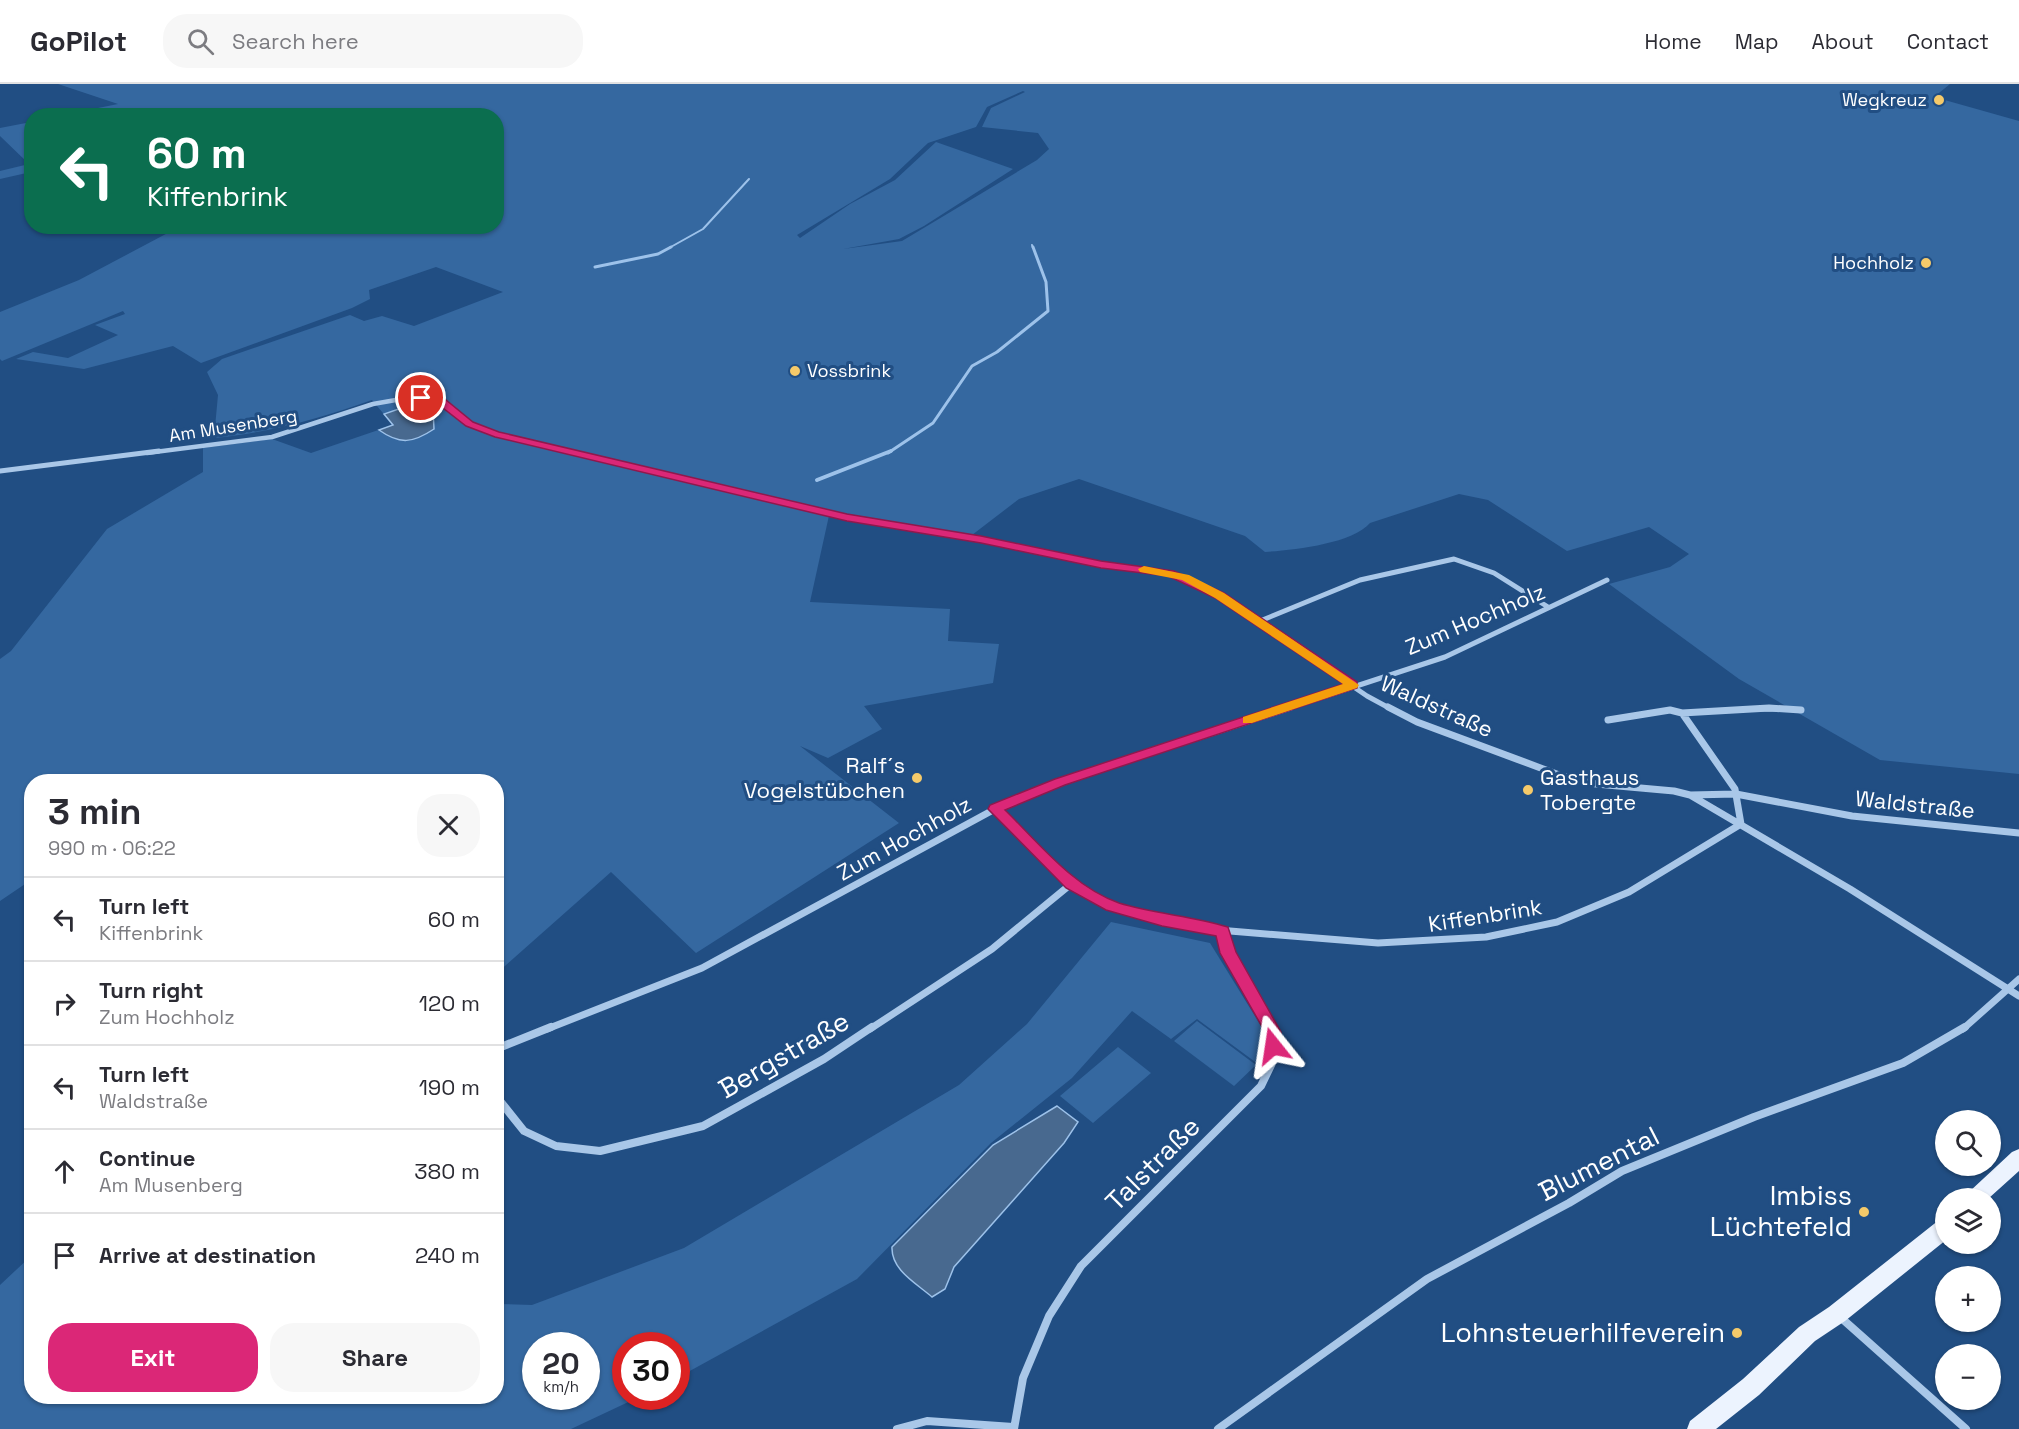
<!DOCTYPE html>
<meta charset="utf-8">
<style>
body{margin:0;font-family:"Space Grotesk",sans-serif;background:#f7f7f7;color:#2b2b33;height:100vh;display:flex;flex-direction:column;font-size:22px;white-space:nowrap}
*{box-sizing:border-box;margin:0}
p{font-size:20px;color:#7c7c81}
.icon{flex:none;width:33px;height:33px;fill:none;stroke:currentColor;stroke-width:2;stroke-linecap:round;stroke-linejoin:round}
.map{position:relative;flex:1;overflow:hidden}
.panel{position:absolute;left:24px;top:690px;width:480px;height:630px;display:flex;flex-direction:column;background:#fff;border-radius:24px;box-shadow:0 2px 4px #0004}
.panel>*{flex:none}
.guide{position:absolute;left:24px;top:24px;width:480px;height:126px;border-radius:24px;box-shadow:0 2px 4px #0004;background:#0b6e4f;color:#fff;overflow:hidden}
.controls{position:absolute;left:1935px;top:1026px;display:grid;gap:12px}
.controls a{display:grid;place-items:center;width:66px;height:66px;border-radius:50%;background:#fff;box-shadow:0 2px 4px #0004;font-size:30px}
.speed{position:absolute;left:522px;top:1248px;display:flex;gap:12px;font-size:30px;font-weight:700;text-align:center}
.speed>*{display:grid;place-content:center;width:78px;height:78px;border-radius:50%;background:#fff;box-shadow:0 2px 4px #0004;line-height:1}
.speed small{font-size:15px;font-weight:400}
.speed .limit{border:9px solid #d22;background:#fff;color:#111}
.pin{position:absolute;display:grid;place-items:center;width:51px;height:51px;color:#fff;margin:-26px;border:3px solid #fff;border-radius:50%;box-shadow:0 2px 6px #0007}
.me{position:absolute;width:66px;margin:-33px;rotate:345deg;stroke-linejoin:round;filter:drop-shadow(0 0 4px #0008)}
.turn{display:flex;align-items:center;gap:21px;height:126px;padding:0 24px;font-size:27px}
.turn .icon{width:78px;height:78px;stroke-width:2.5}
.turn b{display:block;font-size:42px;line-height:51px}
.round{display:grid;place-items:center;flex:none;width:63px;height:63px;border-radius:24px;background:#f7f7f7}
.headline{display:flex;align-items:center;justify-content:space-between;height:102px;padding:0 24px}
h1{font-size:36px;font-weight:600;line-height:45px}
.primary-button{display:flex;gap:12px;margin-top:auto;padding:12px 24px}
.primary-button a{flex:1;height:69px;border-radius:24px;background:#db2777;color:#fff;font-size:24px;font-weight:600;line-height:69px;text-align:center}
.primary-button a+a{background:#f7f7f7;color:#2b2b33}
ul{padding:0;list-style:none}
li{display:flex;align-items:center;gap:18px;height:84px;padding:0 24px;border-top:2px solid #e1e1e2}
li div{flex:1}
li b{display:block;font-size:22px}
li em{font-style:normal}
header{display:flex;align-items:center;gap:36px;box-sizing:border-box;height:84px;padding:0 30px;background:#fff;border-bottom:2px solid #e1e1e2}
header strong{font-size:28px}
nav{display:flex;gap:33px;margin-inline-start:auto;font-size:21px}
.search{width:420px;height:54px;background:#f7f7f7;display:flex;align-items:center;gap:15px;box-sizing:border-box;padding:0 21px;border-radius:24px;color:#7c7c81;font-size:22px}
.map>svg:first-child{display:block}
.green{fill:#3568a0;fill-rule:evenodd}
.water{fill:#48698f;stroke:#9dc2ea;stroke-width:1.5}
.lines{fill:none;stroke-linecap:round;stroke-linejoin:round}
.stream-far2{stroke:#9dc2ea;stroke-width:2}
.stream-far1{stroke:#9dc2ea;stroke-width:3}
.stream{stroke:#9dc2ea;stroke-width:4}
.minor-far3{stroke:#a9c7e8;stroke-width:4.5}
.minor-far2{stroke:#a9c7e8;stroke-width:5}
.minor-far1{stroke:#a9c7e8;stroke-width:7}
.minor{stroke:#a9c7e8;stroke-width:8}
.primary{fill:#ecf3fe;fill-rule:evenodd}
.route{fill:#db2777;stroke:#8e194d;stroke-width:1.5}
.slow{fill:#f59e0b}
.poi-dot{fill:#f5ca6a;stroke:#214e83;stroke-width:2}
.labels{text-anchor:middle;stroke-width:6;stroke-linejoin:round;paint-order:stroke}
.far-poi-label{font-size:18px;fill:#fff;stroke:#214e83;text-anchor:end}
.far-street-label{font-size:18px;fill:#fff;stroke:#214e83}
.street-label{font-size:22px;fill:#fff;stroke:#214e83}
.poi-label{font-size:22px;fill:#fff;stroke:#214e83;text-anchor:end}
.near-street-label{font-size:27px;fill:#fff;stroke:#214e83}
.near-poi-label{font-size:27px;fill:#fff;stroke:#214e83;text-anchor:end}
</style>
<header>
<strong>GoPilot</strong>
<div class="search"><svg class="icon" aria-label="search" viewBox="0 0 24 24"><circle cx="10" cy="10" r="6"/><path d="M15 15l6 6"/></svg>Search here</div>
<nav><a>Home</a><a>Map</a><a>About</a><a>Contact</a></nav>
</header>
<div class="map">
<svg width="2019" height="1345" viewBox="0 0 2019 1345">
<rect width="100%" height="100%" fill="#214e83"/>
<path class="green" d="M58,0H1950L1934,13L2019,37V690L1880,676L1739,595L1609,500L1670,483L1689,470L1649,443L1567,467L1488,416L1459,410L1370,439C1352,460 1293,466 1265,468L1245,452L1079,395L1019,415L972,451L830,427L810,518L950,525L948,557L999,560L993,599L864,622L882,645L828,674L800,662L899,739L696,869L611,788L497,889L496,698H32L31,796L0,817V575L11,567L107,445L203,388V364L272,355L311,369L393,341L372,316C318,335 272,348 214,354L218,311L207,288L222,275L350,231L364,237L382,232L414,242L503,208L436,183L369,206L370,215L352,224L201,279L173,262L84,285L16,275L33,268L68,274L118,251L95,241L125,230L123,227L2,277L0,275V228L79,196L179,143L496,142V32L63,31L118,20ZM1023,7L1025,8L991,24L982,43L1038,49L1049,65L1037,76L902,157L843,165L899,155L924,142L1013,85L936,58L895,96L850,120L800,154L797,151L890,95L928,59L976,43L987,23Z
M31,38V88L0,95V87L29,80L0,52V44Z
M1111,838L1210,859L1261,942L1258,980L1197,935L1171,955L1132,927L1072,994L991,1059L857,1195L677,1294L676,1262H626V1312L639,1313L571,1345H0V1201L31,1172L32,1312H496L497,1220L532,1221L684,1164L959,1001L1027,940ZM536,1262H586V1312H536Z
M1197,937L1256,981L1234,1002L1174,957Z
M1118,963L1151,989L1093,1039L1060,1012Z"/>
<path class="water" d="M416,319L433,326L434,345C413,359 400,361 379,346L393,341L384,330Z
M1057,1022L1078,1038L1064,1059L954,1183L945,1205L932,1213C916,1199 891,1186 892,1163L993,1061Z"/>
<g class="lines">
<path class="stream-far2" d="M1032,161L1033,164
M669,164L703,145L749,95"/>
<path class="stream-far1" d="M595,183L658,170L671,163
M888,369L933,339L972,282L997,268L1048,227L1046,198L1033,163"/>
<path class="stream" d="M817,396L891,367"/>
<path class="minor-far3" d="M147,369L272,353L373,320L413,313L438,317L470,340L492,349L573,369"/>
<path class="minor-far2" d="M567,367L847,434L981,455L1101,480L1170,489L1219,511L1367,612L1391,625
M0,387L159,367
M1260,537L1360,496L1454,475L1494,489L1548,523
M1286,625L1445,573L1607,496
M1759,625H1778"/>
<path class="minor-far1" d="M1388,623L1417,638L1562,692L1596,700L1674,707L1690,711L1850,805L2019,912
M1608,636L1670,626L1682,629
M1690,711L1736,710L1852,732L2019,749
M995,725L1069,799L1118,824L1167,838L1218,846L1378,859L1486,853L1557,838L1629,808L1741,740
M1741,740L1735,705L1682,629L1769,624L1801,626
M1222,847L1228,869L1272,945
M547,945L702,884L995,725L1060,698L1291,623
M870,945L992,865L1071,800
M1963,945L2019,895"/>
<path class="minor" d="M496,965L551,943
M496,1012L524,1047L556,1062L600,1067L703,1042L824,975L872,943
M1839,1232L1966,1345
M897,1345L927,1337L1013,1343
M1014,1345L1023,1294L1049,1232L1081,1182L1261,1002L1273,977L1271,943
M1218,1345L1427,1195L1569,1119L1622,1087L1754,1033L1903,979L1965,943"/>
<path class="primary" d="M2019,1065V1087L1989,1114H1966L1969,1108L2012,1068Z
M1946,1134V1156L1845,1237L1815,1257L1759,1311L1716,1345H1687L1690,1337L1743,1295L1799,1243L1829,1223L1939,1136Z"/>
</g>
<path class="route" d="M421,311L446,316L473,338L499,348L847,430L981,452L1101,477L1174,487L1224,509L1357,598V604L1065,701L1005,726C1039,759 1073,803 1119,819C1155,830 1193,832 1228,843L1236,868L1281,948L1279,967H1267L1265,948L1220,869L1216,852L1162,842L1106,826L1066,804L988,725L990,721L1055,695L1343,600L1215,514L1168,492L1101,484L981,459L847,437L495,353L466,342L439,321L417,316V312Z"/>
<path class="slow" d="M1144,482L1189,491L1224,509L1359,601L1357,604L1252,639H1243V633L1343,600L1215,514L1182,496L1140,488L1138,485Z"/>
<g class="poi-dot">
<circle cx="1939" cy="16" r="6"/>
<circle cx="1926" cy="179" r="6"/>
<circle cx="795" cy="287" r="6"/>
<circle cx="917" cy="694" r="6"/>
<circle cx="1528" cy="706" r="6"/>
<circle cx="1864" cy="1128" r="6"/>
<circle cx="1737" cy="1249" r="6"/>
</g>
<g class="labels">
<g class="far-poi-label">
<text x="1927" y="22">Wegkreuz</text>
<text x="1914" y="185">Hochholz</text>
<text x="807" y="293" text-anchor="start">Vossbrink</text>
</g>
<g class="far-street-label">
<text transform="translate(233 342) rotate(-9)" y="6">Am Musenberg</text>
</g>
<g class="street-label">
<text transform="translate(1475 535) rotate(-23)" y="8">Zum Hochholz</text>
<text transform="translate(1437 622) rotate(24)" y="8">Waldstraße</text>
<text transform="translate(1915 720) rotate(6)" y="8">Waldstraße</text>
<text transform="translate(904 754) rotate(-29)" y="8">Zum Hochholz</text>
<text transform="translate(1485 831) rotate(-9)" y="8">Kiffenbrink</text>
</g>
<g class="poi-label">
<text x="905" y="689">Ralf´s<tspan x="905" dy="25">Vogelstübchen</tspan></text>
<text x="1540" y="701" text-anchor="start">Gasthaus<tspan x="1540" dy="25">Tobergte</tspan></text>
</g>
<g class="near-street-label">
<text transform="translate(784 971) rotate(-30)" y="9">Bergstraße</text>
<text transform="translate(1153 1080) rotate(-45)" y="9">Talstraße</text>
<text transform="translate(1599 1080) rotate(-27)" y="9">Blumental</text>
</g>
<g class="near-poi-label">
<text x="1852" y="1121">Imbiss<tspan x="1852" dy="31">Lüchtefeld</tspan></text>
<text x="1725" y="1258">Lohnsteuerhilfeverein</text>
</g>
</g>
</svg>
<div class="controls">
<a><svg class="icon" aria-label="search" viewBox="0 0 24 24"><circle cx="10" cy="10" r="6"/><path d="M15 15l6 6"/></svg></a>
<a><svg class="icon" aria-label="layers" viewBox="0 0 24 24"><path d="M12 4l9 5-9 5-9-5zM3 14l9 5 9-5"/></svg></a>
<a>+</a>
<a>−</a>
</div>
<div class="speed"><div>20<small>km/h</small></div><div class="limit">30</div></div>
<div class="pin" style="left:421px;top:314px;background:#d93025"><svg class="icon" aria-label="arrive" viewBox="0 0 24 24"><path d="M6 21V4h12l-3 4 3 4H6"/></svg></div>
<svg class="me" style="left:1273px;top:962px" viewBox="-20 -20 40 40"><path d="M0-17L14 15 0 8-14 15z" fill="#db2777" stroke="#fff" stroke-width="4"/></svg>
<div class="guide">
<div class="turn"><svg class="icon" aria-label="left" viewBox="0 0 24 24"><path d="M17 20v-9H6M10 6l-5 5 5 5"/></svg><div><b>60 m</b>Kiffenbrink</div></div>
</div>
<section class="panel">
<div class="headline"><div><h1>3 min</h1><p>990 m · 06:22</p></div><a class="round"><svg class="icon" aria-label="close" viewBox="0 0 24 24"><path d="M6 6l12 12M18 6L6 18"/></svg></a></div>
<ul>
<li><svg class="icon" aria-label="left" viewBox="0 0 24 24"><path d="M17 20v-9H6M10 6l-5 5 5 5"/></svg><div><b>Turn left</b><p>Kiffenbrink</p></div><em>60 m</em></li>
<li><svg class="icon" aria-label="right" viewBox="0 0 24 24"><path d="M7 20v-9h11M14 6l5 5-5 5"/></svg><div><b>Turn right</b><p>Zum Hochholz</p></div><em>120 m</em></li>
<li><svg class="icon" aria-label="left" viewBox="0 0 24 24"><path d="M17 20v-9H6M10 6l-5 5 5 5"/></svg><div><b>Turn left</b><p>Waldstraße</p></div><em>190 m</em></li>
<li><svg class="icon" aria-label="ahead" viewBox="0 0 24 24"><path d="M12 20V5M6 11l6-6 6 6"/></svg><div><b>Continue</b><p>Am Musenberg</p></div><em>380 m</em></li>
<li><svg class="icon" aria-label="arrive" viewBox="0 0 24 24"><path d="M6 21V4h12l-3 4 3 4H6"/></svg><div><b>Arrive at destination</b></div><em>240 m</em></li>
</ul>
<div class="primary-button"><a>Exit</a><a>Share</a></div>
</section>
</div>
